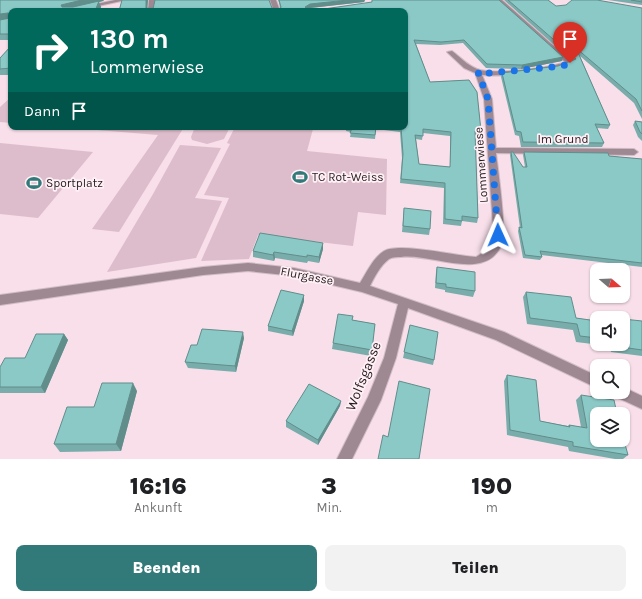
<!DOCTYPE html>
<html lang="de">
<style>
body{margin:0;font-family:Karla,sans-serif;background:#f2f2f2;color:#202124;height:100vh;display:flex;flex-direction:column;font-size:15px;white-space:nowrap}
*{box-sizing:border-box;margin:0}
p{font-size:13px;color:#757577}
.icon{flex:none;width:22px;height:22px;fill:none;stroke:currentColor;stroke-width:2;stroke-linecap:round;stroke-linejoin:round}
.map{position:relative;height:459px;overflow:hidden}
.details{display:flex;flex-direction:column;background:#fff;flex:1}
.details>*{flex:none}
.top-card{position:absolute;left:8px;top:8px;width:400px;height:122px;border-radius:8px;box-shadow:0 1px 3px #0004;background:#00695c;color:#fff;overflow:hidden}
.needle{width:26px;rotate:109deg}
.controls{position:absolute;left:590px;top:263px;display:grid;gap:8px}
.controls a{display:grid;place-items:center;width:40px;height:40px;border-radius:8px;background:#fff;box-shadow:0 1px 3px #0004;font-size:20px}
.pin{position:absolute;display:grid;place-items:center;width:34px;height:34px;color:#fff;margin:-41px -17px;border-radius:50% 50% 50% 0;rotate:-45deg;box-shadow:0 0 4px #0007}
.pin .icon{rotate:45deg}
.me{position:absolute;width:44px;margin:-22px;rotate:359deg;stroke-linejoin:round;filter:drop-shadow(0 0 3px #0008)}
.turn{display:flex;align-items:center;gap:14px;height:84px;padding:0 16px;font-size:18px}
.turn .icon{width:52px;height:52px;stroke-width:2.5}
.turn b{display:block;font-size:28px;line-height:34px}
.then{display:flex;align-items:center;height:38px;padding:0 16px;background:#0003;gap:8px;font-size:15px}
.eta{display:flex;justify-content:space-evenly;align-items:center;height:68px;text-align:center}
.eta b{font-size:24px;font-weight:800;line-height:28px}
.action{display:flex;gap:8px;margin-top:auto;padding:8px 16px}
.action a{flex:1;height:46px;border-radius:8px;background:#317a79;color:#fff;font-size:16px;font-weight:800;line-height:46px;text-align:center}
.action a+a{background:#f2f2f2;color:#202124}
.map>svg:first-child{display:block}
.green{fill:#ddbdcb}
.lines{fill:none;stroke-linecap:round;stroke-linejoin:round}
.street-casing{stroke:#d2bcc5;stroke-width:2}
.street{fill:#9e8892;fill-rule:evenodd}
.wall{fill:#78adab;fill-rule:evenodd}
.shaded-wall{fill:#618d8b}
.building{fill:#8bc9c7;stroke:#618d8b;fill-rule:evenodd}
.route{stroke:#1a73e8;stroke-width:7;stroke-dasharray:0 12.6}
.labels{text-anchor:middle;stroke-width:3.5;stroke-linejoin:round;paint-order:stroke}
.street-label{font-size:12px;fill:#241b1f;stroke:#fff0f6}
.poi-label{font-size:12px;fill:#241b1f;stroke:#fff0f6;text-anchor:start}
.near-street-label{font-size:14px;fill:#241b1f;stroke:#fff0f6}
</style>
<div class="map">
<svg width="642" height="459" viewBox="0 0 642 459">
<rect width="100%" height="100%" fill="#f8dfea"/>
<path class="green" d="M11,97V123L0,122V107Z
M61,127H184L119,232L92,229L158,135Z
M195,127H230L224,139L207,144L192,140L191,137Z
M235,127H288L313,129L307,151L387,159L386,215L358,212L353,246L258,235L249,259L201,261L229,198L204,195L230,144L227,143Z
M0,143L93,152L38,218L0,214Z
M180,145L221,148L195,198L222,201L196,258L107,272L153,194Z"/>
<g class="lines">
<g class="street-casing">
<path id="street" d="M115,0H126L75,11H64Z
M149,0H155L154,11H148Z
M270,0H276L280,11H274Z
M496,0H502L573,63C563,72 497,77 482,75L492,99L496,148L634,149L638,152L634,155L496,153C498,170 507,231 502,244C486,283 432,253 401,257C397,257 393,257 389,259C380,266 375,276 370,286L504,332L597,376V388L496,340L408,308L396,358L381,400L352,459H337L368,397L384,358L398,304L362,292L294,276L248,271L203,275L0,305V295L203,267L248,263L294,268L360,283C367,272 373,258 384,251C400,242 456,256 476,257C491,248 492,243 493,226L484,99L475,73L464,68L447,52L452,51C460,57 467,65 477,69C491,75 551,68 565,62Z
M623,387L642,396V409L614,396L612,392H623Z"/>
</g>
<use href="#street" class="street"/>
</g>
<path class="wall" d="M0,0H104L103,1L99,2L101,7L99,11H11V40H0V20L6,19L0,20Z
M122,0H148L147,9H153L155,0H269L272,8L280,9V8L279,3L278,0H365L364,2L310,8L308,9H324L372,3V0H499L563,57L562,61L521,69L486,68L463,43L440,45L416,44L430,82L469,80L477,92L481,131L480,136L475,135L478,218L477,223L462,221L461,226L443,224L444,188L400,183L402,158L400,132L376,129L375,139L350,137L351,132L346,131V127H405V11H119ZM423,133L450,136V167L419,164L416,139L422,140Z
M504,0H548L556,6L642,8V119L634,103L580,56L610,125L608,129L597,128L604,143L602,147H521L519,136L515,135L501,77L502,73L558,66L572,61Z
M608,0H642V5Z
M11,46V75H0V58Z
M635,121L642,122V141L638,137L633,125Z
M511,152L523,167H525L523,155L524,152L609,156L642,159V267L541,255L542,257L540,260L523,258L518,231L519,227L520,228L510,155Z
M404,208L430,229L429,235L402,232Z
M323,243V249L319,263L308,261L307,263L275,258L274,261L253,257V251Z
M437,267L475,291L473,297L445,292V290L435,288L436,272Z
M526,292L576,318L597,321V344H623L642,321V356L611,352L609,346L576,342L573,330L527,324L523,297Z
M304,295V301L293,336L268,331V326Z
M353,316L352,320L375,324L371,356L332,349L333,343Z
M410,325L434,360L433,365L403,358Z
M64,334L68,340L45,393H0V367L25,358Z
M244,338L236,372L188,368L185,362L197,345Z
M507,375L540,421L568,426L569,425L581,427L576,400L581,395L628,455L623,459H615L569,451L568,447L507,435L504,381Z
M137,391L121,451L60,452L54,444L94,407Z
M341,401L340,406L318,445L286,427V421Z"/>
<path class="shaded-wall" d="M82,0H104L103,1L99,2L101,7L99,11L63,10L61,5Z
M146,0H148L147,11L146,8Z
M348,0H365L364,2L310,8L306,11L305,7L310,4Z
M8,13L11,19L0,20V14Z
M563,57L562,61L521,69L522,65Z
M323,243V249L319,263V257Z
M274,252L275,258L274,261L273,255Z
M304,295V301L293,336L292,331Z
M243,332L244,338L236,372L235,366Z
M64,334L68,340L45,393L41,387Z
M133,383L137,391L121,451L116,444Z
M341,401L340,406L318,445V440Z"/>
<path class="building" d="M0,0H82L61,5L62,7H73L99,1L95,11H11V34H0V20L10,18L8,13L0,14Z
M122,0H146V8L153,9L155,0H269L272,8L280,9L281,7L279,0H348L310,4L305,7L307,9H324L372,2V0H499L563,57L522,65L487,64L464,40L441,42L414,40L430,82L469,80L477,92L481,131H475L478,218L462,216V221L445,219V183L401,179L403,154L401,127H397H405V11H119ZM423,129L451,132L450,167L419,164L415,135L423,136Z
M508,0H548L556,6L566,5L572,0H597L642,8V111L636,99L576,48L610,125L595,124L604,143L523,142L521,132L516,131L502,73L558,66L576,59Z
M631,0H642V2Z
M11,46V68L0,69V58Z
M635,121L642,122V134L640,132Z
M346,127H376L375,135L350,133L352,128Z
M511,152H513L523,167H527L524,152L608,153L609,156L642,159V263L540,251L542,257L525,255L519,227L522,228Z
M404,208L431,211L430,229L403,226Z
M260,233L323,243L319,257L307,255V257L274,252L273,255L253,251Z
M437,267L475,272V291L446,287V284L436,283Z
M281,290L304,295L292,331L268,326Z
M526,292L571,297L576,318L597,321V338L580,336L577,324L530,318Z
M338,314L353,316L352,320L375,324L372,350L333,343Z
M607,317L616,318H607Z
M623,319L642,321V350L615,346L614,344H623Z
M410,325L438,332L434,360L404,352Z
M202,329L243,332L235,366L185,362L191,345H197Z
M36,334H64L41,387H0V367L5,358H25Z
M507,375L536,380L540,421L570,427L569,425L587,428L581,395L614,400L617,414H597V440H623V437L628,455L573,446V442L510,430Z
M399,381L430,389L419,459H378L383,435L388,437Z
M102,383H133L116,444H54L67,407H94Z
M309,384L341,401L318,440L286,421Z"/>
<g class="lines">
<path class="route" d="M498,235L488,99L478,72L490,73L562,66L570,63"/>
</g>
<defs>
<g id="stadium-bare" transform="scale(1.2)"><path d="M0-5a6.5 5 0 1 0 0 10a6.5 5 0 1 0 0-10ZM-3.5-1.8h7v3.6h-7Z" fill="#317a79" stroke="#fff0f6" stroke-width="2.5" paint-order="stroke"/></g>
</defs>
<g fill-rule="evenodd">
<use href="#stadium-bare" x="300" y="177"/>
<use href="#stadium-bare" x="34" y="183"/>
</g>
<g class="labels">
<g class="street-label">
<text x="563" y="143">Im Grund</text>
<text transform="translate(481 165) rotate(-94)" y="4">Lommerwiese</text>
<text transform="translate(307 276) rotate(11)" y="4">Flurgasse</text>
</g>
<g class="poi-label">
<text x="312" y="181">TC Rot-Weiss</text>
<text x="46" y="187">Sportplatz</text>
</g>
<g class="near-street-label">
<text transform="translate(363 376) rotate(-68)" y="5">Wolfsgasse</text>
</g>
</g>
</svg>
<div class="controls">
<a><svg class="needle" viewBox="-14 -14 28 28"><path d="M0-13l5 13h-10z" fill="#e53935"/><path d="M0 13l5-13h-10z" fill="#757577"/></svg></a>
<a><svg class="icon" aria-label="sound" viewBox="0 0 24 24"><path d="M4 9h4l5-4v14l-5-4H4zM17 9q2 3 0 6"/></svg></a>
<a><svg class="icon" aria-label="search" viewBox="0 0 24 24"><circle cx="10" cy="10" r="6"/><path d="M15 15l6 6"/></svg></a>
<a><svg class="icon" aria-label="layers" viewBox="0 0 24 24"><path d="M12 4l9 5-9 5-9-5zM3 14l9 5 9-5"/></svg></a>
</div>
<div class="pin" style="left:570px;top:63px;background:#d93025"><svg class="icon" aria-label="arrive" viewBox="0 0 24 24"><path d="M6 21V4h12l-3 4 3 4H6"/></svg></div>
<svg class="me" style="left:498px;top:235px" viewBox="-20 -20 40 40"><path d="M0-17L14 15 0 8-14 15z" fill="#1a73e8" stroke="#fff" stroke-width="4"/></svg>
<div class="top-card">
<div class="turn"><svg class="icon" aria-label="right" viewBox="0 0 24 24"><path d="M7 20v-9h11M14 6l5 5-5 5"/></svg><div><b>130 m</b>Lommerwiese</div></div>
<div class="then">Dann<svg class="icon" aria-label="arrive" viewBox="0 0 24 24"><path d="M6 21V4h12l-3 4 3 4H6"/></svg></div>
</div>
</div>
<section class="details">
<div class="eta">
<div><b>16:16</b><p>Ankunft</p></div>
<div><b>3</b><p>Min.</p></div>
<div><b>190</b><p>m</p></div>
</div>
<div class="action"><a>Beenden</a><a>Teilen</a></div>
</section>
